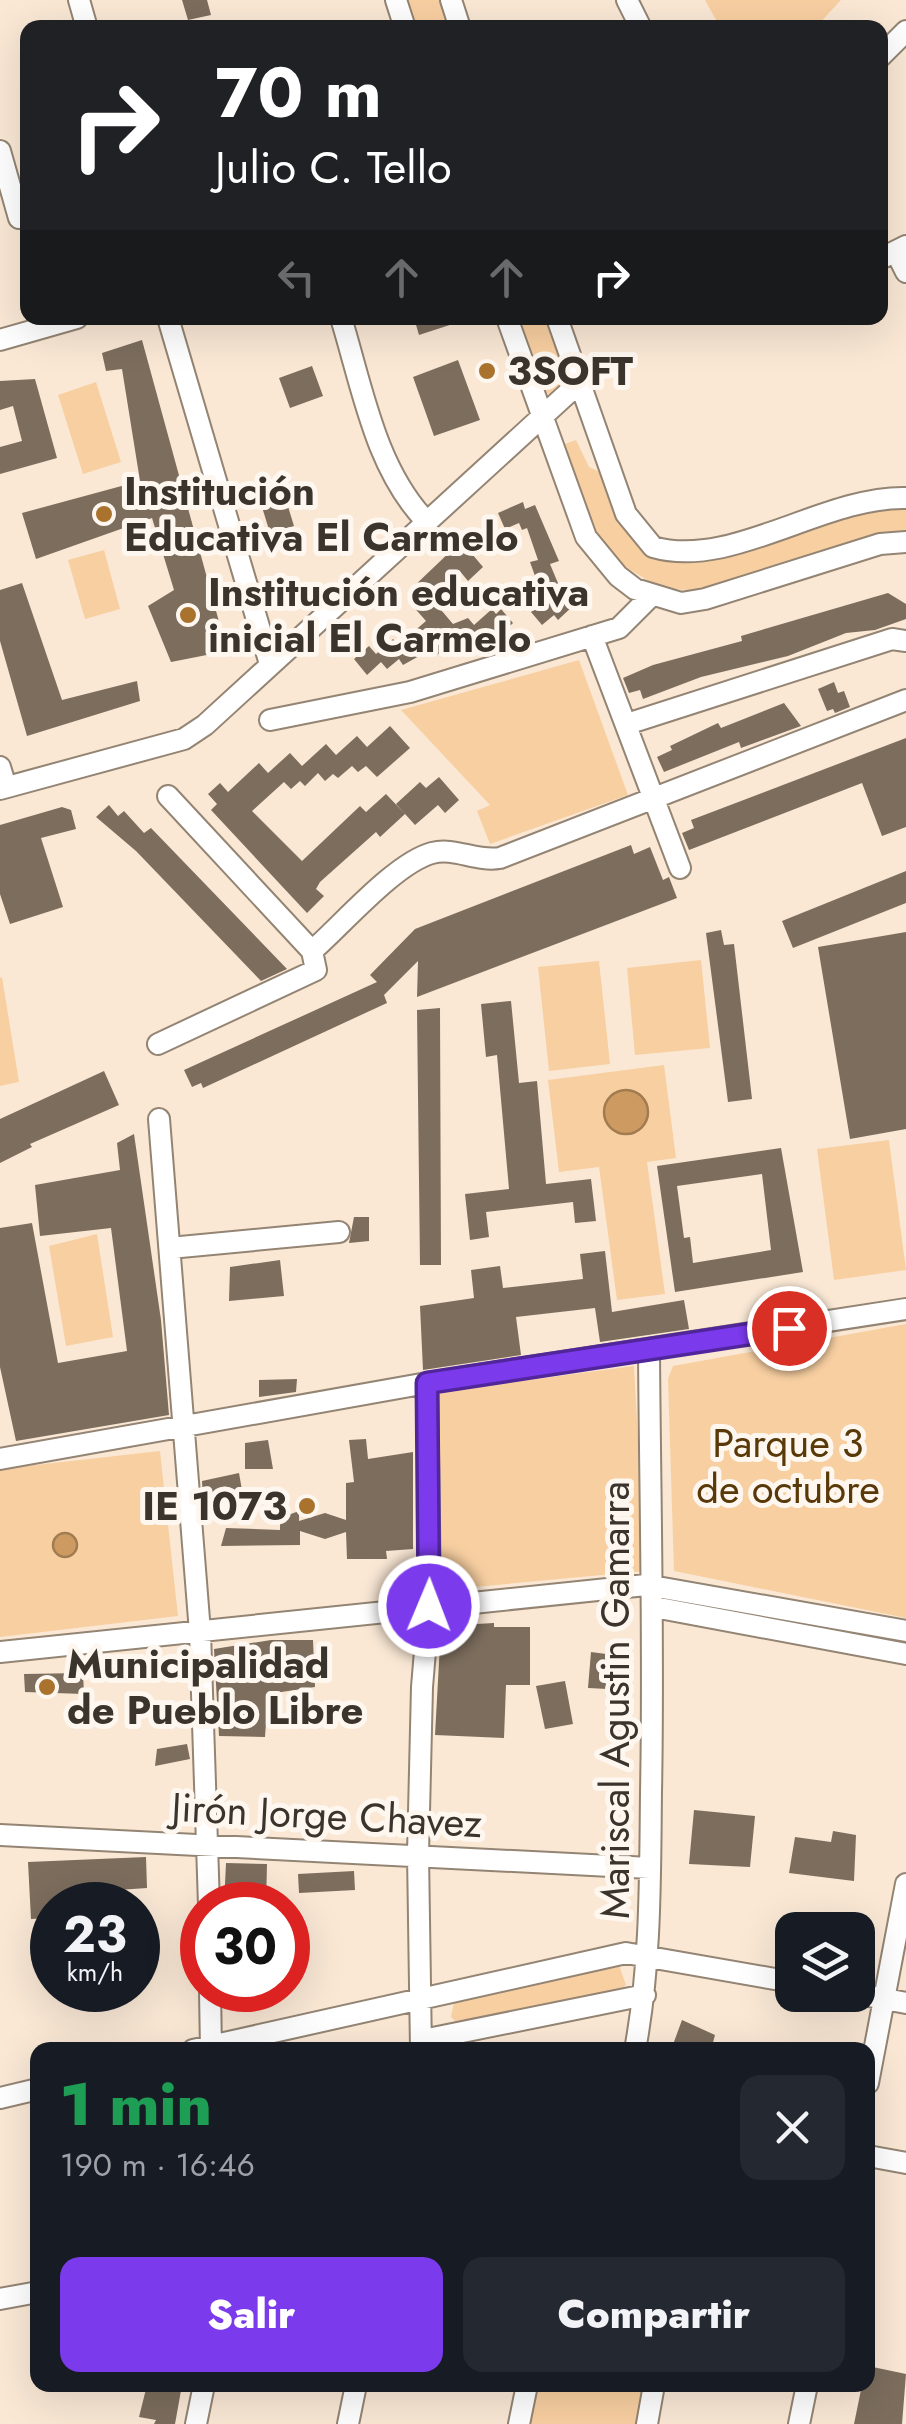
<!DOCTYPE html>
<html lang="es">
<meta charset="utf-8">
<style>
body{margin:0;font-family:Jost,sans-serif;background:#242831;color:#f1f3f6;height:100vh;display:flex;flex-direction:column;font-size:38px;white-space:nowrap}
*{box-sizing:border-box;margin:0}
p{font-size:32px;color:#9ea1a6}
.icon{flex:none;width:55px;height:55px;fill:none;stroke:currentColor;stroke-width:2;stroke-linecap:round;stroke-linejoin:round}
.map{position:relative;flex:1;overflow:hidden}
.details{position:absolute;left:30px;top:2042px;width:845px;height:350px;display:flex;flex-direction:column;background:#171b24;border-radius:20px;box-shadow:0 10px 40px #0002}
.details>*{flex:none}
.banner{position:absolute;left:20px;top:20px;width:868px;height:305px;border-radius:20px;box-shadow:0 10px 40px #0002;background:#202124;color:#fff;overflow:hidden}
.fabs{position:absolute;left:775px;top:1912px;display:grid;gap:20px}
.fabs a{display:grid;place-items:center;width:100px;height:100px;border-radius:20px;background:#171b24;box-shadow:0 10px 40px #0002;font-size:50px}
.speed{position:absolute;left:30px;top:1882px;display:flex;gap:20px;font-size:50px;font-weight:700;text-align:center}
.speed>*{display:grid;place-content:center;width:130px;height:130px;border-radius:50%;background:#171b24;box-shadow:0 10px 40px #0002;line-height:1}
.speed small{font-size:25px;font-weight:400}
.speed .limit{border:15px solid #d22;background:#fff;color:#111}
.pin{position:absolute;display:grid;place-items:center;width:85px;height:85px;color:#fff;margin:-42px;border:5px solid #fff;border-radius:50%;box-shadow:0 2px 10px #0007}
.me{position:absolute;width:110px;margin:-55px;rotate:1deg;stroke-linejoin:round;filter:drop-shadow(0 0 8px #0008)}
.turn{display:flex;align-items:center;gap:35px;height:210px;padding:0 30px;font-size:45px}
.turn .icon{width:130px;height:130px;stroke-width:2.5}
.turn b{display:block;font-size:70px;line-height:85px}
.lanes{display:flex;align-items:center;height:95px;padding:0 30px;background:#0003;justify-content:center;gap:50px;direction:ltr}
.lanes .off{opacity:.35}
.round{display:grid;place-items:center;flex:none;width:105px;height:105px;border-radius:20px;background:#242831}
.overview{display:flex;align-items:center;justify-content:space-between;height:170px;padding:0 30px}
h1{font-size:60px;font-weight:800;line-height:75px;color:#1e9e55}
.button{display:flex;gap:20px;margin-top:auto;padding:20px 30px}
.button a{flex:1;height:115px;border-radius:20px;background:#7c3aed;color:#fff;font-size:40px;font-weight:800;line-height:115px;text-align:center}
.button a+a{background:#242831;color:#f1f3f6}
.map>svg:first-child{display:block}
.green{fill:#f8cfa1}
.water{fill:#cd9b61;stroke:#a17c51;stroke-width:2.5}
.building{fill:#7c6d5d;fill-rule:evenodd}
.lines{fill:none;stroke-linecap:round;stroke-linejoin:round}
.minor-casing{stroke:#938473;stroke-width:24}
.minor{stroke:#fff;stroke-width:20}
.route-casing{stroke:#51269a;stroke-width:25}
.route{stroke:#7c3aed;stroke-width:18}
.poi-dot{fill:#a9732e;stroke:#fef7f0;stroke-width:4}
.labels{text-anchor:middle;stroke-width:10;stroke-linejoin:round;paint-order:stroke}
.poi-label{font-size:40px;font-weight:bold;fill:#3b342d;stroke:#fef7f0;text-anchor:start}
.park-label{font-size:40px;fill:#5a3909;stroke:#fef7f0}
.street-label{font-size:40px;fill:#3b342d;stroke:#fef7f0}
</style>
<div class="map">
<svg width="906" height="2424" viewBox="0 0 906 2424">
<rect width="100%" height="100%" fill="#fae8d5"/>
<path class="green" d="M405,0H442L451,27H414Z
M705,0H841L815,28L720,27Z
M518,318H550L569,376L550,395L542,390Z
M96,382L121,462L83,474L58,395Z
M576,440L589,467L602,473C619,524 634,563 696,563L855,512L906,509V534L700,591L661,588L625,567L594,532L562,445Z
M104,550L120,609L85,619L68,560Z
M579,660L628,795L490,844L477,811L490,805L401,710Z
M701,960L710,1048L635,1055L627,968Z
M599,961L610,1064L549,1071L538,967Z
M2,977L19,1082L0,1086V978Z
M664,1065L676,1158L647,1162L665,1294L617,1300L599,1167L559,1172L548,1080Z
M889,1140L906,1270L834,1280L817,1149Z
M97,1234L113,1337L66,1346L49,1246Z
M906,1324V1618L674,1571L668,1379L673,1366Z
M634,1366L645,1571L442,1590L439,1392Z
M160,1451L178,1616L0,1637V1469Z
M618,1962L626,1985L619,1991L458,2024L451,2017L455,1998Z
M537,2385H645L638,2424H529Z"/>
<path class="water" d="M604 1112a22 22 0 1 1 44 0a22 22 0 1 1-44 0Z
M53 1545a12 12 0 1 1 24 0a12 12 0 1 1-24 0Z"/>
<path class="building" d="M182,0H207L211,15L188,20Z
M414,318H461L462,321L419,335Z
M142,340L227,651L171,662L148,606L174,590L152,518L36,559L22,513L140,481L122,369L106,371L102,353Z
M458,360L480,420L434,436L413,377Z
M312,366L323,396L290,408L279,378Z
M35,379L57,458L0,474V447L22,441L13,406L0,410V381Z
M286,500L294,526L270,533L262,507Z
M523,502L525,509L535,505L559,561L550,564L560,588L574,605L558,620L554,615L542,625L531,612L544,601L530,562L538,560L527,528L522,530L519,523L505,529L498,513Z
M455,547L461,554L467,548L483,567L468,581L459,570L430,597L453,624L468,618L474,625L492,609L496,614L501,609L513,623L499,636L494,630L466,647L460,640L435,656L430,650L403,665L399,659L387,669L381,662L367,675L354,659L369,646L376,654L393,639L398,645L426,621L411,604L417,599L410,590Z
M22,583L62,700L137,681L140,701L27,736L0,641V590Z
M888,593L906,604V619L875,630L846,633L788,656L701,677L643,699L640,690L629,693L623,678L653,665L742,641L741,636Z
M834,682L838,693L844,691L850,707L835,713L833,709L827,711L818,689Z
M784,703L801,726L741,748L739,742L664,772L657,757L672,750L670,746L718,723L721,728Z
M390,726L410,748L377,777L366,766L358,772L352,766L338,778L333,774L325,781L318,773L305,786L300,781L291,789L284,782L252,811L302,861L360,806L366,812L386,794L405,814L380,837L376,832L320,882L316,889L324,896L307,913L211,810L217,804L208,794L220,783L228,792L259,763L268,773L290,753L302,766L326,744L336,755L357,736L367,747Z
M906,738V827L882,836L862,783L689,850L682,833L694,828L691,820Z
M439,777L459,800L445,813L438,805L415,825L396,804L420,782L426,788Z
M109,805L118,816L124,811L144,833L151,828L287,969L261,981L136,851L96,817Z
M62,807L71,810L76,829L41,838L63,907L10,924L0,894V825Z
M631,845L634,854L650,847L663,880L669,877L677,898L417,997L418,961L384,995L387,1003L203,1088L201,1083L192,1087L184,1070L377,982L370,975L415,929Z
M906,871V903L793,948L782,921Z
M721,930L724,945L734,944L752,1099L728,1102L706,933Z
M906,932V1129L850,1139L818,947Z
M511,1001L519,1083L537,1081L546,1184L591,1179L596,1221L575,1223L573,1202L486,1212L489,1237L470,1240L465,1194L509,1189L497,1055L486,1057L481,1004Z
M440,1008L441,1265H420L417,1010Z
M104,1071L119,1105L30,1144L32,1147L0,1163V1119Z
M134,1134L161,1320L169,1415L16,1441L0,1367V1228L32,1223L58,1363L127,1351L111,1228L40,1236L35,1185L120,1170L117,1143Z
M781,1148L803,1272L675,1292L657,1166ZM762,1174L771,1250L693,1263L690,1237L684,1238L677,1186Z
M354,1217H369V1241L349,1243Z
M605,1251L612,1312L684,1300L689,1329L600,1342L595,1308L516,1317L521,1355L423,1370L420,1306L474,1298L471,1270L500,1266L503,1288L583,1279L580,1254Z
M280,1260L284,1296L229,1301L230,1267Z
M297,1379L296,1392L259,1397V1380Z
M366,1439L368,1459L413,1452V1549L386,1551L387,1559H347L346,1532L325,1539L300,1531V1545L221,1546L226,1528L280,1530V1518L299,1511V1521L325,1513L346,1520V1483L354,1482L349,1440Z
M268,1440L273,1469H245V1443Z
M239,1473L242,1490L203,1498L202,1481Z
M494,1623V1627H530V1685H506L504,1738L435,1735L441,1626Z
M271,1640H313L315,1687L268,1694L265,1737L219,1736L214,1649Z
M591,1652L629,1657L627,1690L588,1688Z
M83,1673L84,1694L25,1692L24,1674Z
M565,1681L573,1724L545,1729L536,1686Z
M187,1744L190,1759L155,1766L157,1749Z
M694,1810L755,1816L750,1867L689,1864Z
M833,1831L856,1835L854,1881L789,1873L795,1837L831,1842Z
M146,1857L147,1888L118,1890V1905H52V1918L31,1919L28,1862Z
M226,1863L267,1864L266,1905H224Z
M354,1871L355,1890L299,1893L298,1874Z
M682,2020L715,2035L711,2050H671Z
M868,2366L906,2374L902,2424H854L862,2385H868Z
M147,2385H182L175,2424H154L156,2420L139,2417Z"/>
<g class="lines">
<g class="minor-casing">
<path id="minor" d="M79,0L87,28
M396,0L405,28
M451,0L460,28
M627,0L641,28
M880,57L906,31
M0,151L19,218
M896,252L906,272
M880,259L906,246
M168,318L270,664
M341,318C362,386 375,468 426,521
M507,318L586,537L618,576L635,589L681,603L705,599L880,544L906,542
M557,318L626,514L653,547C731,570 823,496 906,498
M0,340L77,318
M592,636L680,868
M270,720L410,692L619,628L651,596
M627,724L892,639L906,641
M0,767L6,787
M0,789L184,739L205,725L579,383
M168,796L312,951
M158,1044L316,970L312,951C342,925 395,863 432,853C455,847 476,862 500,858L906,700
M159,1119L200,1632L209,1905
M170,1248L339,1232
M0,1459L427,1383L906,1309
M654,1607L906,1654
M0,1652L646,1585L906,1631
M0,1835L650,1868
M210,1990L211,2050
M858,1994L906,2003
M423,2040L645,1995
M193,2050L626,1953L792,1982
M421,2050L418,1854L422,1687L430,1591L427,1383
M635,2050C651,1964 650,1879 651,1792C654,1644 650,1497 649,1350
M868,2083L906,1884
M0,2098L38,2089
M868,2156L906,2163
M0,2299L38,2292
M196,2424L204,2385
M348,2424L356,2385
M519,2424L527,2385
M647,2424L654,2385
M799,2424L807,2385"/>
</g>
<use href="#minor" class="minor"/>
</g>
<g class="lines">
<g class="route-casing">
<path id="route" d="M429,1606L427,1383L789,1328"/>
</g>
<use href="#route" class="route"/>
</g>
<g class="poi-dot">
<circle cx="487" cy="371" r="10"/>
<circle cx="104" cy="514" r="10"/>
<circle cx="188" cy="615" r="10"/>
<circle cx="307" cy="1506" r="10"/>
<circle cx="47" cy="1687" r="10"/>
</g>
<g class="labels">
<g class="poi-label">
<text x="507" y="385">3SOFT</text>
<text x="124" y="505">Institución<tspan x="124" dy="46">Educativa El Carmelo</tspan></text>
<text x="208" y="606">Institución educativa<tspan x="208" dy="46">inicial El Carmelo</tspan></text>
<text x="287" y="1520" text-anchor="end">IE 1073</text>
<text x="67" y="1678">Municipalidad<tspan x="67" dy="46">de Pueblo Libre</tspan></text>
</g>
<g class="park-label">
<text x="788" y="1457">Parque 3<tspan x="788" dy="46">de octubre</tspan></text>
</g>
<g class="street-label">
<text transform="translate(615 1700) rotate(-90)" y="14">Mariscal Agustin Gamarra</text>
<text transform="translate(327 1815) rotate(3)" y="14">Jirón Jorge Chavez</text>
</g>
</g>
</svg>
<div class="fabs">
<a><svg class="icon" aria-label="layers" viewBox="0 0 24 24"><path d="M12 4l9 5-9 5-9-5zM3 14l9 5 9-5"/></svg></a>
</div>
<div class="speed"><div>23<small>km/h</small></div><div class="limit">30</div></div>
<div class="pin" style="left:789px;top:1328px;background:#d93025"><svg class="icon" aria-label="arrive" viewBox="0 0 24 24"><path d="M6 21V4h12l-3 4 3 4H6"/></svg></div>
<svg class="me" style="left:429px;top:1606px" viewBox="-20 -20 40 40"><circle r="17" fill="#7c3aed" stroke="#fff" stroke-width="3"/><path d="M0-11L8 9 0 5-8 9z" fill="#fff"/></svg>
<div class="banner">
<div class="turn"><svg class="icon" aria-label="right" viewBox="0 0 24 24"><path d="M7 20v-9h11M14 6l5 5-5 5"/></svg><div><b>70 m</b>Julio C. Tello</div></div>
<div class="lanes"><svg class="icon off" aria-label="left" viewBox="0 0 24 24"><path d="M17 20v-9H6M10 6l-5 5 5 5"/></svg><svg class="icon off" aria-label="ahead" viewBox="0 0 24 24"><path d="M12 20V5M6 11l6-6 6 6"/></svg><svg class="icon off" aria-label="ahead" viewBox="0 0 24 24"><path d="M12 20V5M6 11l6-6 6 6"/></svg><svg class="icon" aria-label="right" viewBox="0 0 24 24"><path d="M7 20v-9h11M14 6l5 5-5 5"/></svg></div>
</div>
<section class="details">
<div class="overview"><div><h1>1 min</h1><p>190 m · 16:46</p></div><a class="round"><svg class="icon" aria-label="close" viewBox="0 0 24 24"><path d="M6 6l12 12M18 6L6 18"/></svg></a></div>
<div class="button"><a>Salir</a><a>Compartir</a></div>
</section>
</div>
